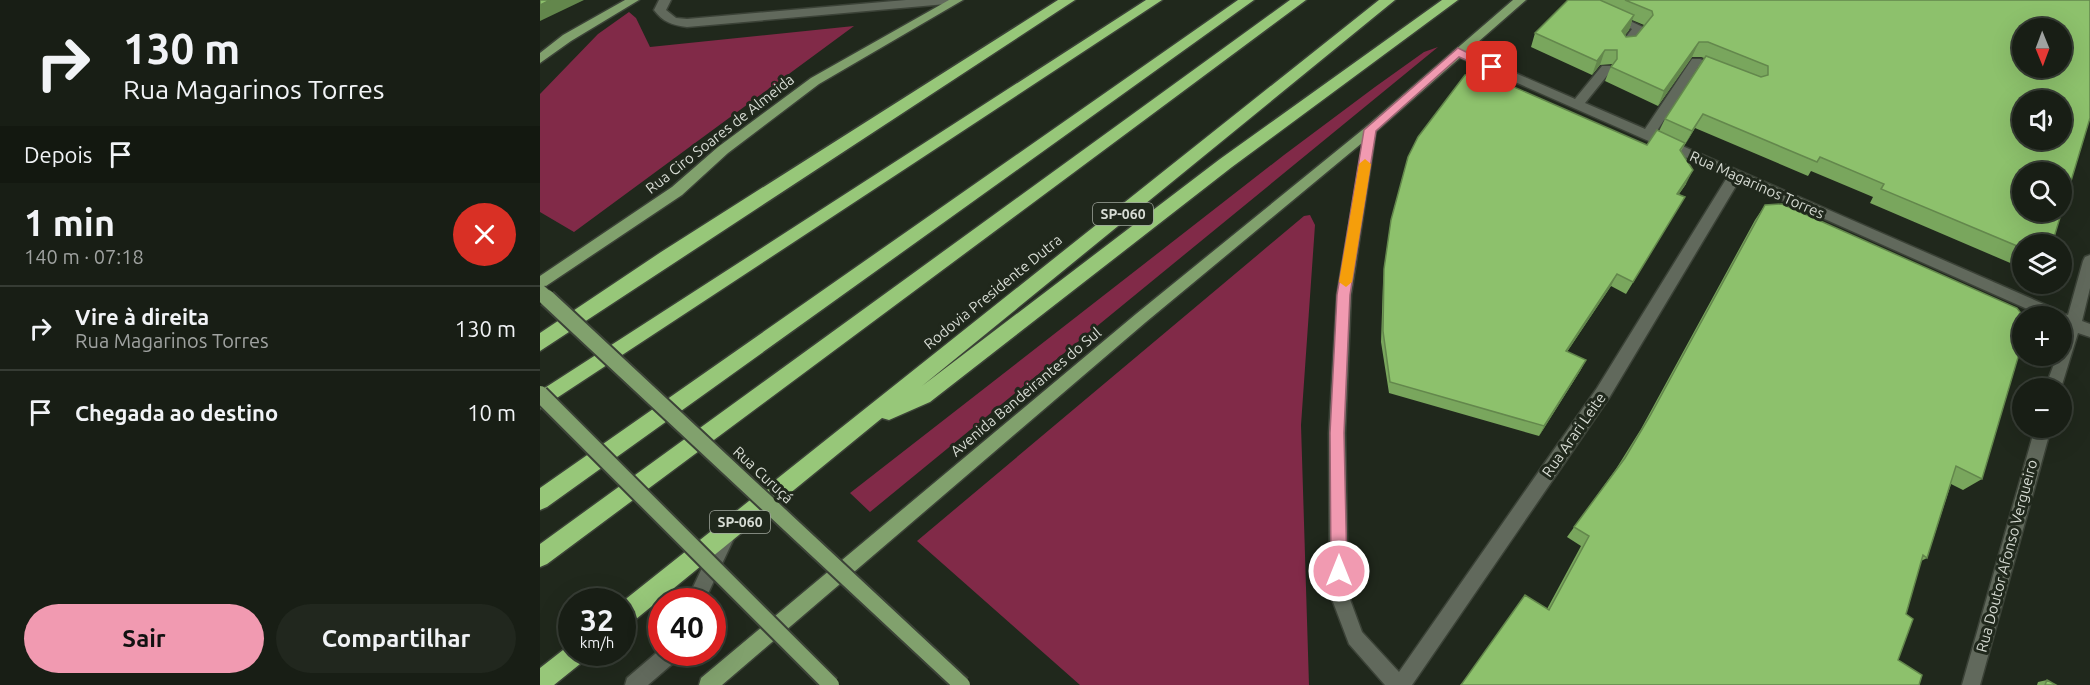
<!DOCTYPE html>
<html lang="pt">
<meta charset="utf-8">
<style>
body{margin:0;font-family:Ubuntu,sans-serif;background:#21271e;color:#f1f3f6;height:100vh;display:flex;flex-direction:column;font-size:22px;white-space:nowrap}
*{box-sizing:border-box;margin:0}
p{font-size:20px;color:#9fa2a0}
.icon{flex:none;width:33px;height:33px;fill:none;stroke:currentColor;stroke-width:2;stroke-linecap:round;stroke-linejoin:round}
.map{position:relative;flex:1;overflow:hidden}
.details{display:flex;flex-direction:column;background:#181e15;width:540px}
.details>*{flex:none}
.banner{background:#181e15;color:#f1f3f6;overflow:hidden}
.needle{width:39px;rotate:179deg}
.fabs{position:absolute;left:1472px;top:18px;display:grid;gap:12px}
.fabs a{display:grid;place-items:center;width:60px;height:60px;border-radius:50%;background:#181e15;box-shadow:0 6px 24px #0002,0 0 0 2px #363c34;font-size:30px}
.speed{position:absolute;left:18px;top:588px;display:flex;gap:12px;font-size:30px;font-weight:700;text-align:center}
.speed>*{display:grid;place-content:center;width:78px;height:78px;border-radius:50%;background:#181e15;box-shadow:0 6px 24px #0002,0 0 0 2px #363c34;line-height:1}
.speed small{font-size:15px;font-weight:400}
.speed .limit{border:9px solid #d22;background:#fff;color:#111}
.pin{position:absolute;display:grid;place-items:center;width:51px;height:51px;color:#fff;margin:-26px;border-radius:12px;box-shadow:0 3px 9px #0006}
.me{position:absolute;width:66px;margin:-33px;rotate:0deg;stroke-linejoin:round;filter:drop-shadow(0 0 4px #0008)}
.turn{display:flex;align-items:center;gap:21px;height:126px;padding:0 24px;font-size:27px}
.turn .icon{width:78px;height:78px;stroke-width:2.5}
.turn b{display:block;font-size:42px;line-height:51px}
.then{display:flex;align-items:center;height:57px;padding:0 24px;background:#0003;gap:12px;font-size:22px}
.round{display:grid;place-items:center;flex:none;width:63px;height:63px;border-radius:32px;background:#21271e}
.summary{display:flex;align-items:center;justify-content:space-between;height:102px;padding:0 24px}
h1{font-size:36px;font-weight:700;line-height:45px}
.cta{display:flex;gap:12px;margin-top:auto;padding:12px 24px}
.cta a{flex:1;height:69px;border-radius:36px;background:#f19ab1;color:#111;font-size:24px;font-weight:700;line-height:69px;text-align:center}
.cta a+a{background:#21271e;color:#f1f3f6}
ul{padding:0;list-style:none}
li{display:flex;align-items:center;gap:18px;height:84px;padding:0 24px;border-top:2px solid #363c34}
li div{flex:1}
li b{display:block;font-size:22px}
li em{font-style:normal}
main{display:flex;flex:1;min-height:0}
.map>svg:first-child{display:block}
.green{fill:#812a48}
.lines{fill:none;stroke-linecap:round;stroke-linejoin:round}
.minor-casing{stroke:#3b4237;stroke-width:3}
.major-casing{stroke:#3b4237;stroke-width:3}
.highway-casing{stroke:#3b4237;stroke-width:3}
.minor{fill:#61695c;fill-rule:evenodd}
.major{fill:#81a16d;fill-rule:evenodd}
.highway{fill:#97c779;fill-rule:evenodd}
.major-bridge-far1-casing{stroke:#3b4237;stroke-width:15;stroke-linecap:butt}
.major-bridge-casing{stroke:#3b4237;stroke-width:20;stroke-linecap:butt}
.major-bridge-far1{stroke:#81a16d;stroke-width:13}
.major-bridge{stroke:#81a16d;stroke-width:16}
.wall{fill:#79a65d;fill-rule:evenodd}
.shaded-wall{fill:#63874c}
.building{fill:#8dc16c;stroke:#63874c;stroke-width:1.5;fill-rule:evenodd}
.route{fill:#f19ab1;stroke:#9d6473;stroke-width:1.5}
.slow{fill:#f59e0b}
.labels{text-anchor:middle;stroke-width:6;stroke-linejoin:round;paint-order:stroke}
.shield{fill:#20281c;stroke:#a0a69d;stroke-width:1.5}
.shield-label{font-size:14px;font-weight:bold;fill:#d7dcd4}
.street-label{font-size:15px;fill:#d7dcd4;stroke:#20281c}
</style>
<main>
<section class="details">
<div class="banner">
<div class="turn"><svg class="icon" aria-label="right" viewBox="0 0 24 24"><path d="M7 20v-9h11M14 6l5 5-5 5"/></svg><div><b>130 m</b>Rua Magarinos Torres</div></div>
<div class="then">Depois<svg class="icon" aria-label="arrive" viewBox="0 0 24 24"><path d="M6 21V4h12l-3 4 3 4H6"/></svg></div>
</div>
<div class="summary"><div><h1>1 min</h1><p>140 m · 07:18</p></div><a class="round" style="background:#d93025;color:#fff"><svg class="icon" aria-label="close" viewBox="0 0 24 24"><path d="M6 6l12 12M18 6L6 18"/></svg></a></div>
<ul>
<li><svg class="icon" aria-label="right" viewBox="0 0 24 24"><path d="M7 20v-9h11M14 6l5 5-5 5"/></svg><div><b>Vire à direita</b><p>Rua Magarinos Torres</p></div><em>130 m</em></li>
<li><svg class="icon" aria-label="arrive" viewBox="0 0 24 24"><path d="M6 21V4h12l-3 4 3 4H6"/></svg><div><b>Chegada ao destino</b></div><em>10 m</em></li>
</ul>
<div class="cta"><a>Sair</a><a>Compartilhar</a></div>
</section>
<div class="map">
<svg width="1550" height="685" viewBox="0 0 1550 685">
<rect width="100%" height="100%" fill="#20281c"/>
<path class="green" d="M89,12L96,18L110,47L314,26L34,232L0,212V94L58,34Z
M898,47L330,512L310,493L744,155L835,87L884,52Z
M770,215L775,225L761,425L769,685H540L377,541L764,216Z"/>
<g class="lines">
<g class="minor-casing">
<path id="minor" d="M119,0H131L126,10L136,18L147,19L366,0H412L406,4L147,27C132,25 123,22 114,10Z
M1029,0H1045L1105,28L1089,49H1081L1079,46L1092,29Z
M918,48L1035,99L1062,66H1070V72L1045,103L1105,129L1152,59H1160L1183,68V74L1179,75L1158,67L1115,134L1522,312L1524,314L1528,315L1543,261L1545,257L1550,255V288L1542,321L1550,324V337L1538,333L1521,388H1505L1517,356H1521V342L1525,327L1521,325V316H1503L1199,181L1069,398L872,685H845L809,644L790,594L789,433L797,295L826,127L830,125L836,130L811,295L805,433L808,594L822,632L859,672L1057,388L1188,176L914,55L912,52Z
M1495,428H1511L1440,685H1422Z
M187,526L193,528L196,534L164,602H146L181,528Z
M122,648V652H140L138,659L108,685H85L87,678Z"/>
</g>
<g class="major-casing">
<path id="major" d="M85,0H99L31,41L0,63V53L23,35Z
M409,0H423L279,84L188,153L142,195L0,290V276L132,187L178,147L271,78Z
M973,0H986L834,133L606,322L182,685H159L161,678L596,314L826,127Z"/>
</g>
<g class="highway-casing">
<path id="highway" d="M518,0H535L0,351V333L121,252Z
M606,0H622L0,409V391Z
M698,0H714L7,507L0,510V488Z
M750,0H766L7,564L0,567V544Z
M839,0H855L382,386L680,159L902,0H918L692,167L390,402L349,420L342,418L90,624L82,627V602Z
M32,643V652H48L45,660L14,685H0V668Z"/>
</g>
<use href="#minor" class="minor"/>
<use href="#major" class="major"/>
<use href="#highway" class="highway"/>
<g class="major-bridge-far1-casing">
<path id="major-bridge-far1" d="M0,291L9,299"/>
</g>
<g class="major-bridge-casing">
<path id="major-bridge" d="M7,298L422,685
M0,394L291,685"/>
</g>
<use href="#major-bridge-far1" class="major-bridge-far1"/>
<use href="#major-bridge" class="major-bridge"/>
</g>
<path class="wall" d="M1028,0H1550L1482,244V268L1330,203L1333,197L1271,171L1268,176L1155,128L1141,151L1146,184L1139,194L1145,197L1086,294L1071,286L1027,352L1046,360L1040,371L999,436L849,393L841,342L843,282L851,220L1107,145L1119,131L1125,119L1164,58L1161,57H1152L1118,106L1065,81L1072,64L1060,65L1052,75L991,47L995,33ZM1092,20L1104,25L1096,36L1086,37L1085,35L1089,30Z
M1225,205L1442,479L1423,490L1411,484L1387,558L1381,561L920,685L1007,609L1041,546L1027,537L1076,469L1101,429L1215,220Z
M1507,680L1516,685H1497L1498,682Z"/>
<path class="shaded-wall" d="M10,0H44L0,21V5Z
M1094,15L1089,30L1077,46L1082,31Z
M1159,42L1152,57L1118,106L1124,91Z
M1065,50L1060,65L1052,75L1057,61Z
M1163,114L1155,128L1145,145L1152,131Z
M1153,170L1146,184L1130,207L1137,194Z
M1077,274L1071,286L1020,362L1026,351Z
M1046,360L1040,371L999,436L1004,426Z"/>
<path class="building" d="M0,0H10L0,5Z
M1028,0H1060L1094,15L1082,31L1086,37L1096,36L1113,15L1112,11L1085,0H1550V118L1512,244H1482V248L1341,189L1344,184L1280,157L1277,162L1163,114L1152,131L1125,119L1166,56L1221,77L1228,75V66L1168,42H1159L1124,91L1071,67L1077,59V50H1065L1057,61L995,33ZM1482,28H1521V68H1482ZM1482,100H1521V140H1482ZM1482,172H1521V212H1482Z
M944,74L1107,145L1117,130L1145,143L1140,150L1153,170L1137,194L1145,197L1093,282L1077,274L1026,351L1046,360L1004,426L850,382L843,331L844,269L851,220L868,157L878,137L925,75Z
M1242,204L1477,308L1483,316H1482V344L1442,479L1416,466L1387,558L1383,555L1366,614L1373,619L1358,660L1382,675L1379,685H921L985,595L1009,610L1049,536L1034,527L1085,458L1110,416L1225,205Z
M1507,680L1516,685H1505Z"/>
<path class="route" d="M918,48L957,67L952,71L919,57L836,131L810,295L804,433L807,571L804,577L799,579L793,577L791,571L790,433L797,295L824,130Z"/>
<path class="slow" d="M825,159L831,164L812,282L806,287L799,282L819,164Z"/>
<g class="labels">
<g class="shield">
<rect x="553" y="203" width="60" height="22" rx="4.5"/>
<rect x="170" y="511" width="60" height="22" rx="4.5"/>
</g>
<g class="shield-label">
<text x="583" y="219">SP-060</text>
<text x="200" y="527">SP-060</text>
</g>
<g class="street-label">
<text transform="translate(180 134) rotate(-38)" y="5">Rua Ciro Soares de Almeida</text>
<text transform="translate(1217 185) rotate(24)" y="5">Rua Magarinos Torres</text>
<text transform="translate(453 292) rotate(-39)" y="5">Rodovia Presidente Dutra</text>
<text transform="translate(486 392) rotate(-40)" y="5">Avenida Bandeirantes do Sul</text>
<text transform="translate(1034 435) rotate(-55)" y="5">Rua Arari Leite</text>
<text transform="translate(223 475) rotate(43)" y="5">Rua Curuçá</text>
<text transform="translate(1467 556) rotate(-75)" y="5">Rua Doutor Afonso Vergueiro</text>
</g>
</g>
</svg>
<div class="fabs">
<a><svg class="needle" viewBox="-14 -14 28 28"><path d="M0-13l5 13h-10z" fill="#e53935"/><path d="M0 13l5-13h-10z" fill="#9fa2a0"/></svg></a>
<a><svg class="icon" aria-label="sound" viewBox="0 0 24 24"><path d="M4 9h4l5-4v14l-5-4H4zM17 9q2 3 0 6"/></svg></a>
<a><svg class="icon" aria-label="search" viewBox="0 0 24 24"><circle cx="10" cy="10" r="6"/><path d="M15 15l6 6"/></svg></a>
<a><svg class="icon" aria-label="layers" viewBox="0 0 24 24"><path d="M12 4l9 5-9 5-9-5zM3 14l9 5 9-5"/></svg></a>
<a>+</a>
<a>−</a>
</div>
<div class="speed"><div>32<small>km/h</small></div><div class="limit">40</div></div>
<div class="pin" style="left:952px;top:67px;background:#d93025"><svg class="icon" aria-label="arrive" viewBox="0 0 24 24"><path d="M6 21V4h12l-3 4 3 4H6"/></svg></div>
<svg class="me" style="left:799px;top:571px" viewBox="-20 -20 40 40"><circle r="17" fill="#f19ab1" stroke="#fff" stroke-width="3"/><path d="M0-11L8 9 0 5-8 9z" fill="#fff"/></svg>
</div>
</main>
